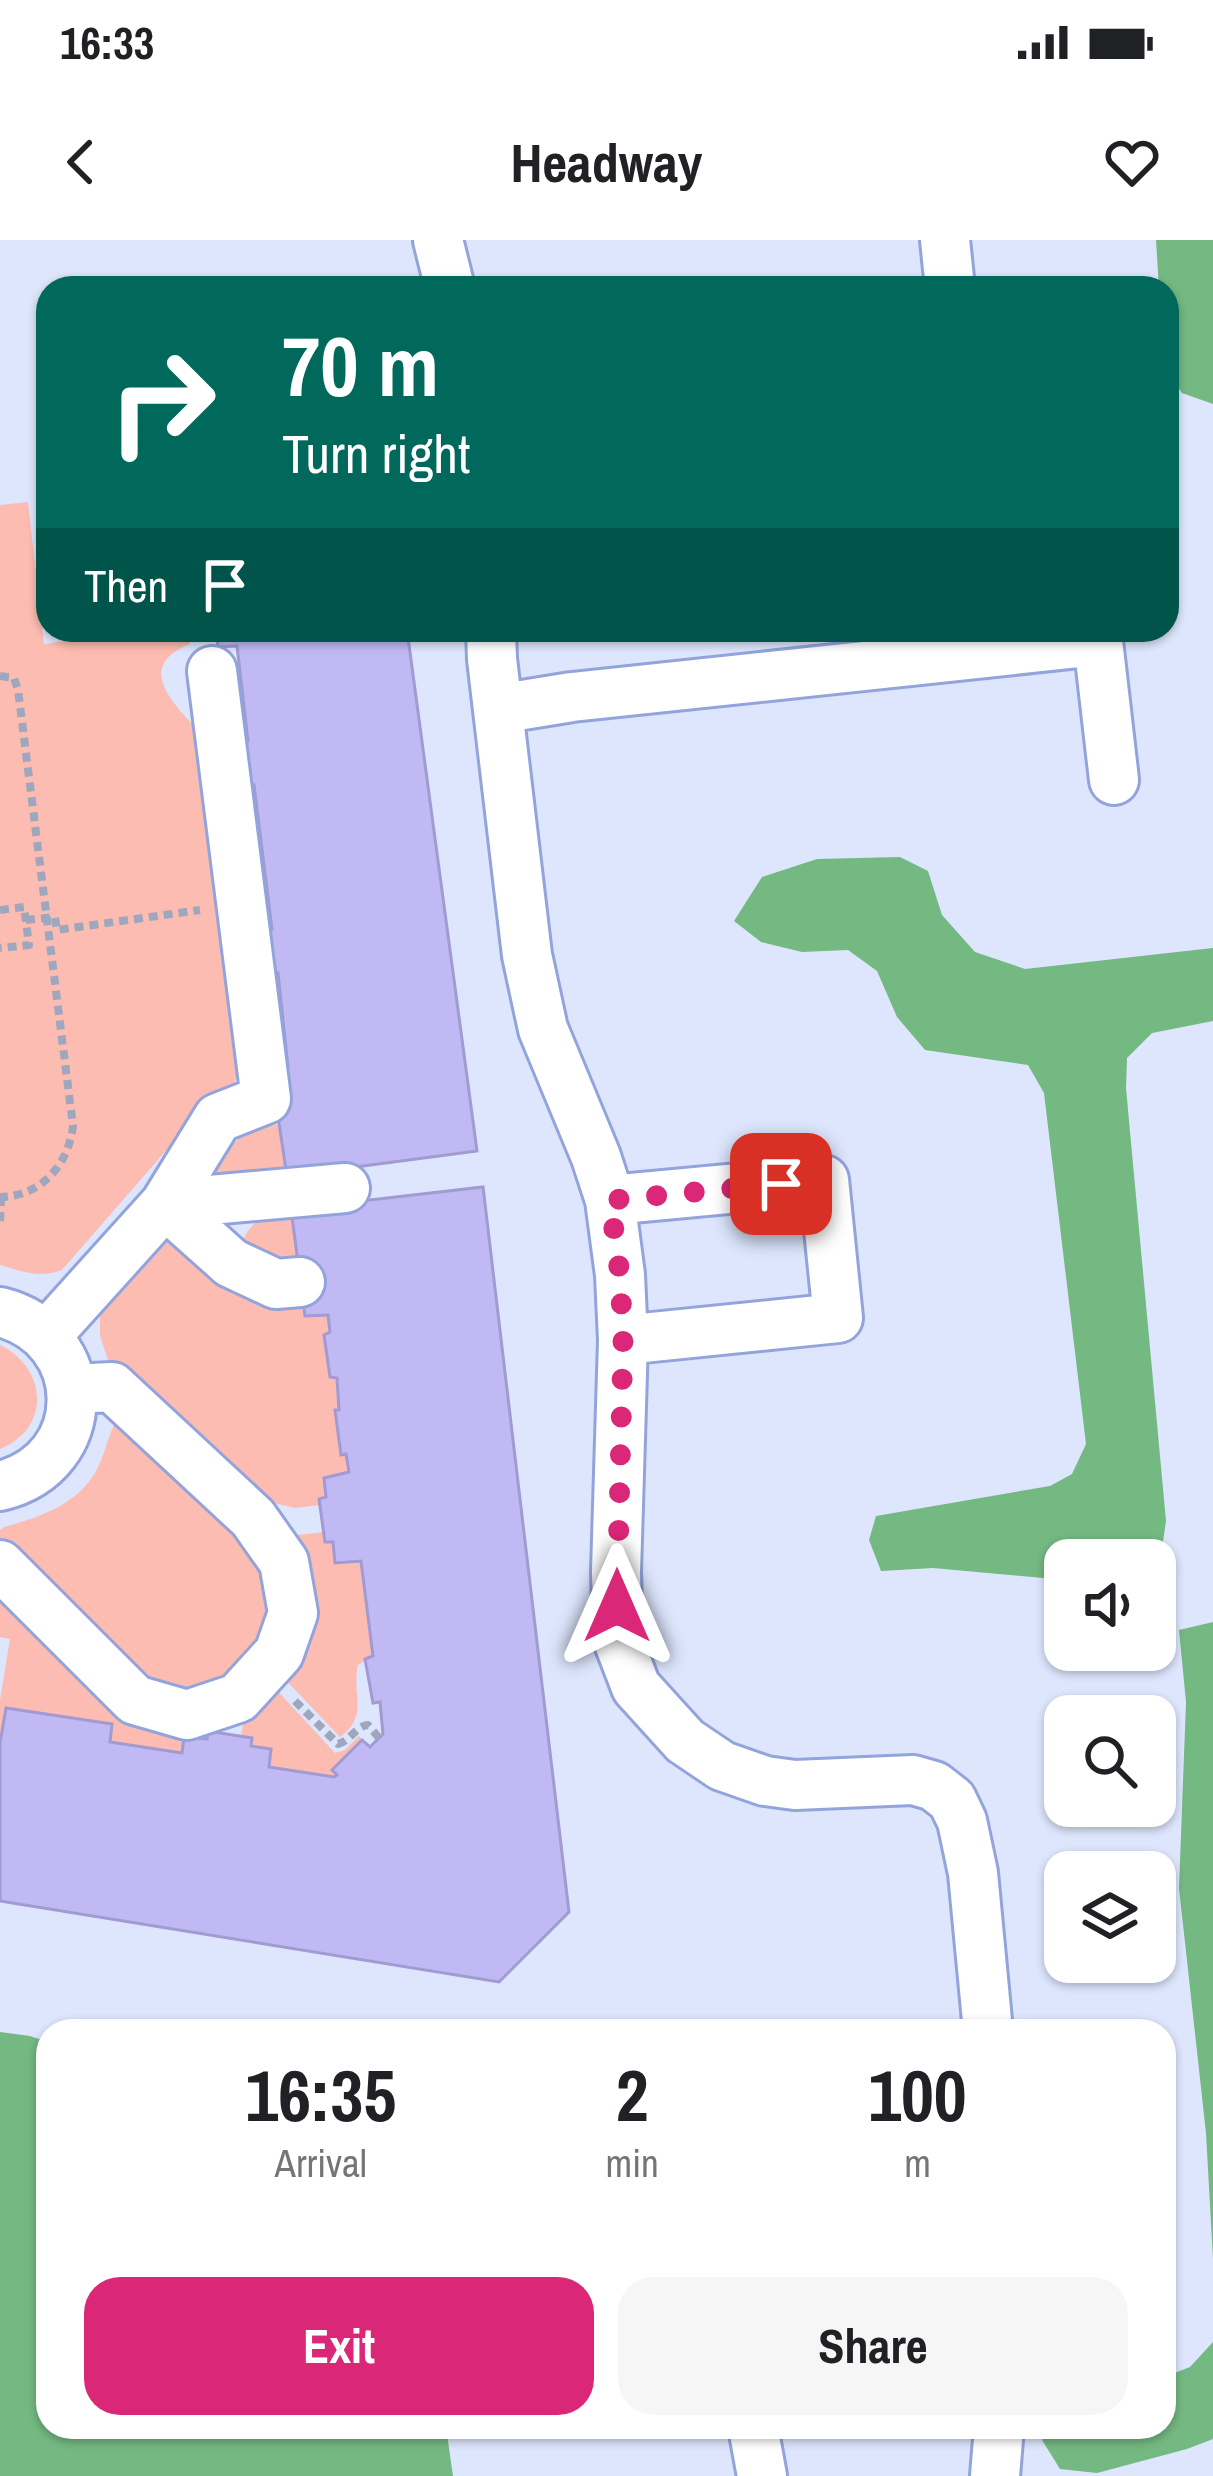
<!DOCTYPE html>
<style>
body{margin:0;font-family:"Archivo Narrow",sans-serif;background:#f6f6f6;color:#202124;height:100vh;display:flex;flex-direction:column;font-size:45px;white-space:nowrap}
*{box-sizing:border-box;margin:0}
p{font-size:39px;color:#757577}
.icon{flex:none;width:66px;height:66px;fill:none;stroke:currentColor;stroke-width:2;stroke-linecap:round;stroke-linejoin:round}
.map{position:relative;flex:1;overflow:hidden}
.details{position:absolute;left:36px;top:1779px;width:1140px;height:420px;display:flex;flex-direction:column;background:#fff;border-radius:36px;box-shadow:0 3px 9px #0004}
.details>*{flex:none}
.banner{position:absolute;left:36px;top:36px;width:1143px;height:366px;border-radius:36px;box-shadow:0 3px 9px #0004;background:#00695c;color:#fff;overflow:hidden}
.tools{position:absolute;left:1044px;top:1299px;display:grid;gap:24px}
.tools a{display:grid;place-items:center;width:132px;height:132px;border-radius:24px;background:#fff;box-shadow:0 3px 9px #0004;font-size:60px}
.pin{position:absolute;display:grid;place-items:center;width:102px;height:102px;color:#fff;margin:-51px;border-radius:24px;box-shadow:0 6px 18px #0006}
.me{position:absolute;width:132px;margin:-66px;rotate:0deg;stroke-linejoin:round;filter:drop-shadow(0 0 9px #0008)}
.turn{display:flex;align-items:center;gap:42px;height:252px;padding:0 48px;font-size:54px}
.turn .icon{width:156px;height:156px;stroke-width:2.5}
.turn b{display:block;font-size:84px;line-height:102px}
.then{display:flex;align-items:center;height:114px;padding:0 48px;background:#0003;gap:24px;font-size:45px}
.eta{display:flex;justify-content:space-evenly;align-items:center;height:204px;text-align:center}
.eta b{font-size:72px;font-weight:800;line-height:84px}
.cta{display:flex;gap:24px;margin-top:auto;padding:24px 48px}
.cta a{flex:1;height:138px;border-radius:36px;background:#db2777;color:#fff;font-size:48px;font-weight:800;line-height:138px;text-align:center}
.cta a+a{background:#f6f6f6;color:#202124}
.status{display:flex;justify-content:space-between;align-items:center;height:84px;padding:0 60px;background:#fff;direction:ltr}
.status svg{height:33px;fill:currentColor}
header{display:flex;justify-content:space-between;align-items:center;height:156px;padding:0 48px;background:#fff;font-size:54px;font-weight:800}
.map>svg:first-child{display:block}
.green{fill:#fdbcb1}
.water{fill:#74b882}
.building{fill:#c0b9f4;stroke:#a19ad3;stroke-width:3}
.lines{fill:none;stroke-linecap:round;stroke-linejoin:round}
.minor-casing{stroke:#92a4db;stroke-width:54}
.path{stroke:#9fa7be;stroke-width:8;stroke-dasharray:9 6;stroke-linecap:butt}
.minor{stroke:#fff;stroke-width:48}
.route{stroke:#db2777;stroke-width:21;stroke-dasharray:0 37.8}
</style>
<div class="status"><b>16:33</b><svg viewBox="0 0 49 12"><path d="M0 12V9h3v3zM5 12V6h3v6zM10 12V3h3v9zM15 12V0h3v12zM26 1h20v11H26zM47 4h2v5h-2z"/></svg></div>
<header><svg class="icon" aria-label="back" viewBox="0 0 24 24"><path d="M15 5l-7 7 7 7"/></svg>Headway<svg class="icon" aria-label="heart" viewBox="0 0 24 24"><path d="M12 20l-8-8c-3-5 5-10 8-4 3-6 11-1 8 4z"/></svg></header>
<div class="map">
<svg width="1213" height="2236" viewBox="0 0 1213 2236">
<rect width="100%" height="100%" fill="#dde6fd"/>
<path class="green" d="M28,262L44,404L140,390H189L190,404C132,427 176,466 202,494L244,816L232,850L214,859L177,898L62,1030C38,1039 22,1031 0,1025V265Z
M279,885L287,941L219,939L216,928L219,920L240,897L260,886Z
M291,969L298,1019L274,1021L251,1014L243,1001C252,977 269,976 291,969Z
M156,997L178,1003L230,1052L259,1065L304,1066L305,1076L328,1075L330,1092L324,1095L330,1137L337,1138L339,1170L335,1171L341,1214H346L349,1232L325,1238L326,1257L320,1259V1265L295,1268L261,1260L110,1126L100,1096V1070Z
M0,1105C48,1128 51,1189 0,1209Z
M121,1171L269,1325L277,1357L245,1432L189,1459L122,1427L0,1301V1290L4,1287C41,1277 82,1263 99,1225C107,1207 110,1189 121,1171Z
M324,1292L333,1302L335,1323L361,1321L373,1416L358,1425C351,1455 370,1475 340,1497L282,1436L281,1297Z
M0,1348L184,1497L182,1513L110,1502L111,1484L6,1469L0,1503V1460L10,1399L0,1397Z
M273,1446L335,1513L345,1510L359,1496L362,1500L333,1531L337,1535L334,1537L269,1527L271,1510L251,1506V1498L241,1496L244,1478Z"/>
<path class="water" d="M1156,0H1213V164L1182,153L1167,131V48H1159Z
M900,617L928,631L942,675L975,712L1025,729L1213,708V781L1152,793L1127,818L1126,848L1166,1281L1160,1322L1155,1330V1320H1065V1340L933,1328L881,1331L869,1300L876,1276L1050,1246L1072,1234L1086,1204L1044,853L1028,825L925,810L897,777L877,731L848,710L802,712L761,702L734,681L762,637L817,619Z
M1213,1382V2019L1206,1893L1179,1648L1186,1462L1179,1390Z
M0,1792L30,1796L48,1802V2187H446L453,2236H0Z
M1213,2102V2199L1187,2209L1097,2233L1060,2229L1042,2200L1049,2187H1164V2137L1190,2127Z"/>
<path class="building" d="M216,390H407L477,911L287,936L271,831L288,827L278,733L270,735L264,691L272,689L254,545L245,546L240,502L248,501L237,406L218,407Z
M483,947L569,1672L499,1742L0,1661V1503L6,1468L112,1484L110,1502L182,1513L184,1497L207,1499L208,1491L252,1498L251,1506L271,1509L269,1527L334,1537L337,1535L332,1530L362,1500L370,1507L383,1494L380,1462L373,1463L365,1419L373,1416L361,1321L335,1323L333,1302H325L319,1259L326,1257L324,1238L349,1232L346,1214L341,1215L335,1170H339L337,1138L330,1137L324,1095L330,1092L328,1075L305,1076L291,969Z"/>
<g class="lines">
<g class="minor-casing">
<path id="minor" d="M438,0L450,48
M945,0L950,48
M491,390L492,419L527,715L543,789L596,917L610,960L620,1035L623,1100L616,1332L618,1400L636,1447L685,1501L722,1526L765,1541L795,1545L913,1540L934,1546L952,1560L962,1581L973,1633L988,1791
M498,469L572,457L1098,401L1114,540
M610,960L824,940L838,1078L623,1100
M165,964L345,948
M165,964L231,1023L276,1044L300,1042
M0,1072C95,1096 96,1223 0,1246
M46,1096L165,964L218,878L266,859L212,431
M0,1325L135,1460L187,1475L238,1458L279,1413L293,1373L284,1322L253,1278L112,1147L72,1149
M753,2187L762,2236
M995,2236L999,2187"/>
</g>
<path class="path" d="M0,436L14,438L18,450L73,886C68,926 41,956 0,957
M0,670L24,667L29,705L0,708
M26,680L55,677L57,690L200,670
M0,981L1,958
M295,1461L338,1504C351,1501 355,1486 368,1485L379,1498"/>
<use href="#minor" class="minor"/>
</g>
<g class="lines">
<path class="route" d="M617,1366L623,1100L620,1035L610,960L781,944"/>
</g>
</svg>
<div class="tools">
<a><svg class="icon" aria-label="sound" viewBox="0 0 24 24"><path d="M4 9h4l5-4v14l-5-4H4zM17 9q2 3 0 6"/></svg></a>
<a><svg class="icon" aria-label="search" viewBox="0 0 24 24"><circle cx="10" cy="10" r="6"/><path d="M15 15l6 6"/></svg></a>
<a><svg class="icon" aria-label="layers" viewBox="0 0 24 24"><path d="M12 4l9 5-9 5-9-5zM3 14l9 5 9-5"/></svg></a>
</div>
<div class="pin" style="left:781px;top:944px;background:#d93025"><svg class="icon" aria-label="arrive" viewBox="0 0 24 24"><path d="M6 21V4h12l-3 4 3 4H6"/></svg></div>
<svg class="me" style="left:617px;top:1366px" viewBox="-20 -20 40 40"><path d="M0-17L14 15 0 8-14 15z" fill="#db2777" stroke="#fff" stroke-width="4"/></svg>
<div class="banner">
<div class="turn"><svg class="icon" aria-label="right" viewBox="0 0 24 24"><path d="M7 20v-9h11M14 6l5 5-5 5"/></svg><div><b>70 m</b>Turn right</div></div>
<div class="then">Then<svg class="icon" aria-label="arrive" viewBox="0 0 24 24"><path d="M6 21V4h12l-3 4 3 4H6"/></svg></div>
</div>
<section class="details">
<div class="eta">
<div><b>16:35</b><p>Arrival</p></div>
<div><b>2</b><p>min</p></div>
<div><b>100</b><p>m</p></div>
</div>
<div class="cta"><a>Exit</a><a>Share</a></div>
</section>
</div>
